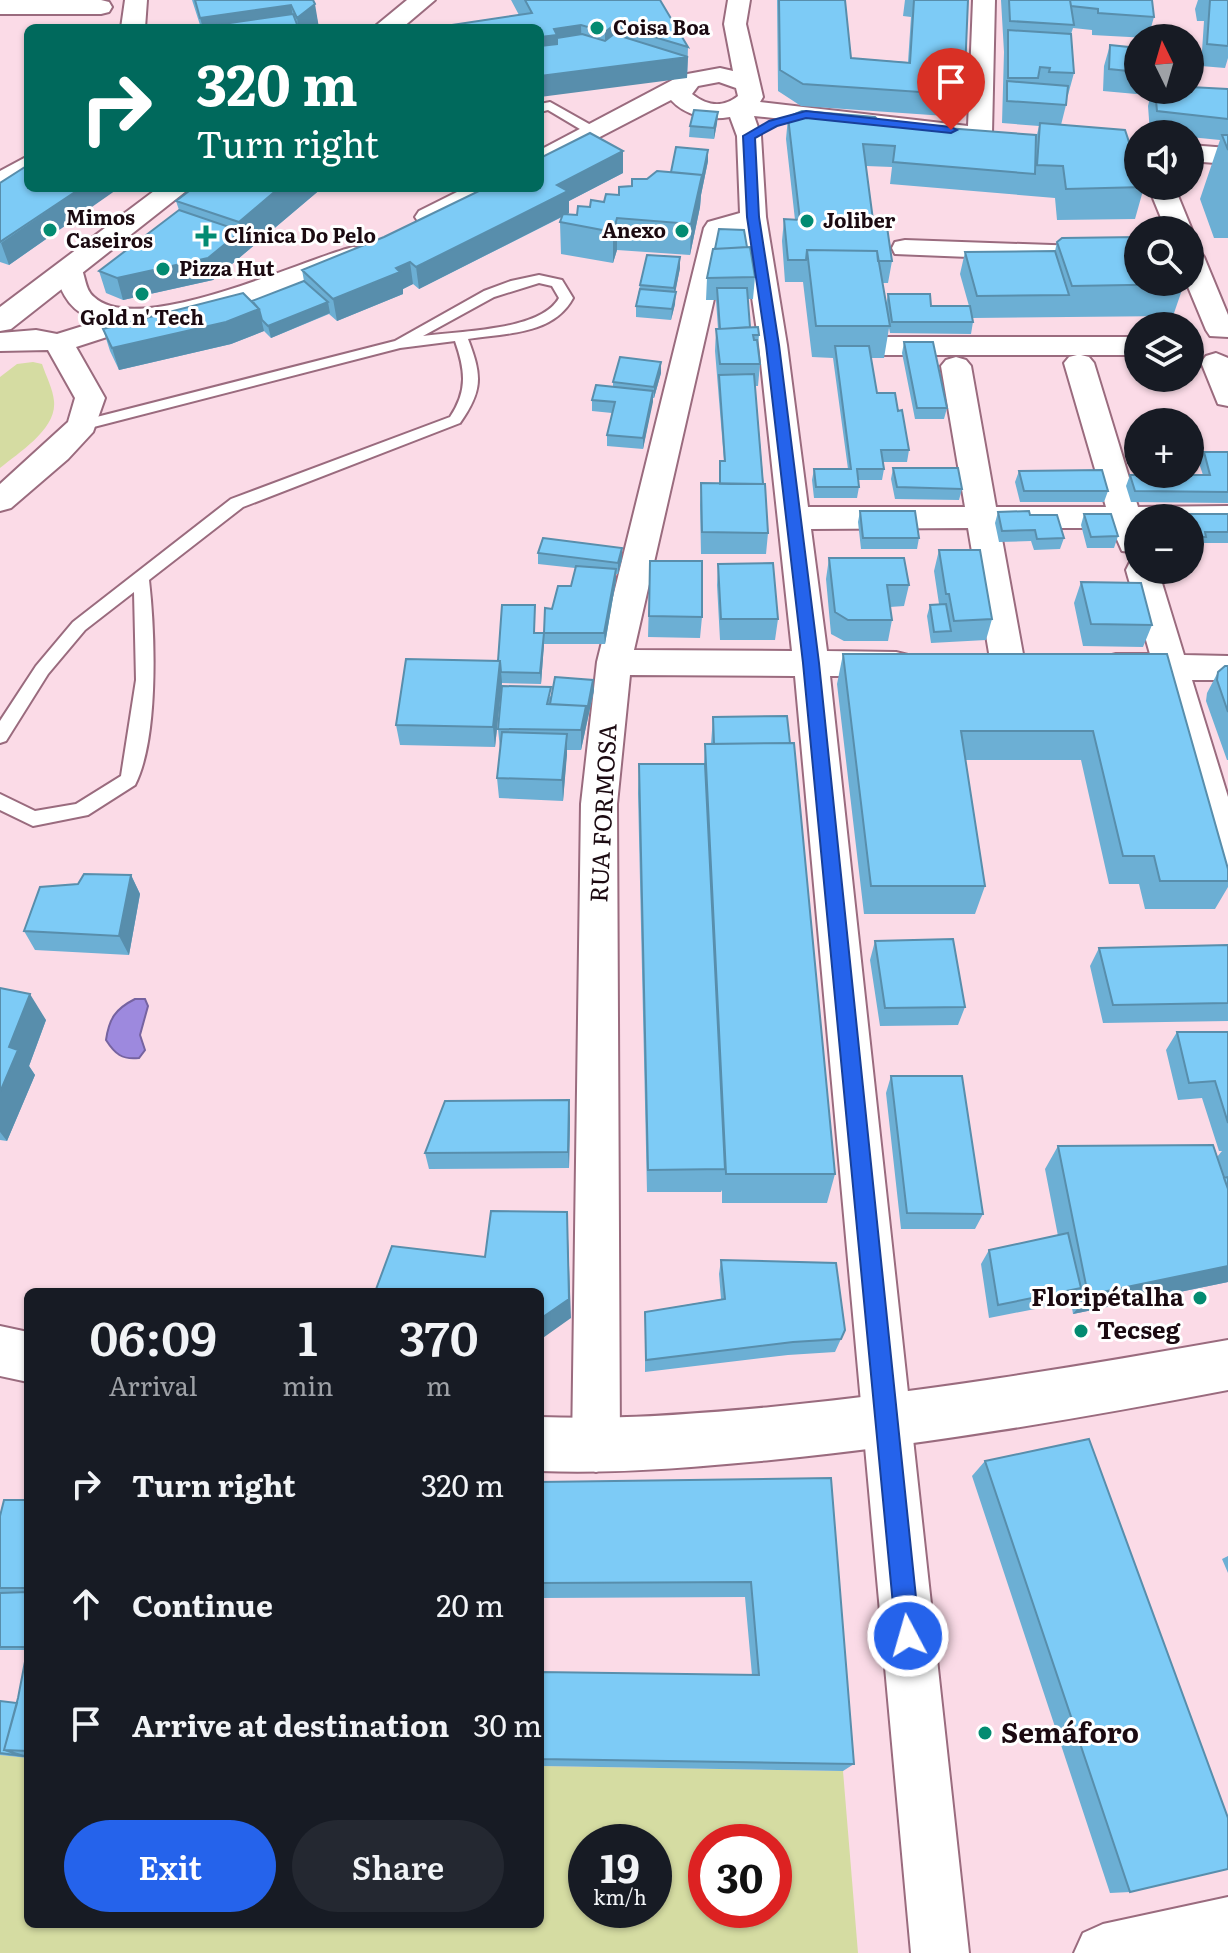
<!DOCTYPE html>
<meta charset="utf-8">
<style>
body{margin:0;font-family:Literata,serif;background:#242831;color:#f1f3f6;height:100vh;display:flex;flex-direction:column;font-size:30px;white-space:nowrap}
*{box-sizing:border-box;margin:0}
p{font-size:26px;color:#9ea1a6}
.icon{flex:none;width:44px;height:44px;fill:none;stroke:currentColor;stroke-width:2;stroke-linecap:round;stroke-linejoin:round}
.map{position:relative;flex:1;overflow:hidden}
.side{position:absolute;left:24px;top:1288px;width:520px;height:640px;display:flex;flex-direction:column;background:#171b24;border-radius:12px;box-shadow:0 2px 6px #0004}
.side>*{flex:none}
.guide{position:absolute;left:24px;top:24px;width:520px;height:168px;border-radius:12px;box-shadow:0 2px 6px #0004;background:#00695c;color:#fff;overflow:hidden}
.needle{width:52px;rotate:355deg}
.fabs{position:absolute;left:1124px;top:24px;display:grid;gap:16px}
.fabs a{display:grid;place-items:center;width:80px;height:80px;border-radius:50%;background:#171b24;box-shadow:0 2px 6px #0004;font-size:40px}
.speed{position:absolute;left:568px;top:1824px;display:flex;gap:16px;font-size:40px;font-weight:700;text-align:center}
.speed>*{display:grid;place-content:center;width:104px;height:104px;border-radius:50%;background:#171b24;box-shadow:0 2px 6px #0004;line-height:1}
.speed small{font-size:20px;font-weight:400}
.speed .limit{border:12px solid #d22;background:#fff;color:#111}
.pin{position:absolute;display:grid;place-items:center;width:68px;height:68px;color:#fff;margin:-82px -34px;border-radius:50% 50% 50% 0;rotate:-45deg;box-shadow:0 0 8px #0007}
.pin .icon{rotate:45deg}
.me{position:absolute;width:88px;margin:-44px;rotate:354deg;stroke-linejoin:round;filter:drop-shadow(0 0 6px #0008)}
.turn{display:flex;align-items:center;gap:28px;height:168px;padding:0 40px;font-size:36px}
.turn .icon{width:104px;height:104px;stroke-width:2.5}
.turn b{display:block;font-size:56px;line-height:68px}
.eta{display:flex;justify-content:space-evenly;align-items:center;height:136px;text-align:center}
.eta b{font-size:48px;font-weight:600;line-height:56px}
.button{display:flex;gap:16px;margin-top:auto;padding:16px 40px}
.button a{flex:1;height:92px;border-radius:48px;background:#2563eb;color:#fff;font-size:32px;font-weight:600;line-height:92px;text-align:center}
.button a+a{background:#242831;color:#f1f3f6}
ul{padding:0;list-style:none}
li{display:flex;align-items:center;gap:24px;height:120px;padding:0 40px}
li div{flex:1}
li b{display:block;font-size:30px}
li em{font-style:normal}
.map>svg:first-child{display:block}
.green{fill:#d5dca2;fill-rule:evenodd}
.water{fill:#9d89de;stroke:#7663a0;stroke-width:2}
.lines{fill:none;stroke-linecap:round;stroke-linejoin:round}
.service-casing{stroke:#9a6b7e;stroke-width:4}
.minor-casing{stroke:#9a6b7e;stroke-width:4}
.secondary-casing{stroke:#9a6b7e;stroke-width:4}
.service{fill:#fff;fill-rule:evenodd}
.minor{fill:#fff;fill-rule:evenodd}
.secondary{fill:#fff;fill-rule:evenodd}
.wall{fill:#6cafd4}
.shaded-wall{fill:#588eac}
.building{fill:#7dcbf6;stroke:#588eac;stroke-width:2}
.route{fill:#2563eb;stroke:#184099;stroke-width:2}
.poi-dot{fill:#038b71;stroke:#fff;stroke-width:3}
.labels{text-anchor:middle;stroke-width:6;stroke-linejoin:round;paint-order:stroke}
.far-poi-label{font-size:20px;font-weight:bold;fill:#1b0a11;stroke:#fff;text-anchor:start}
.street-label{font-size:24px;fill:#1b0a11;stroke:#fff}
.poi-label{font-size:24px;font-weight:bold;fill:#1b0a11;stroke:#fff;text-anchor:end}
.near-poi-label{font-size:28px;font-weight:bold;fill:#1b0a11;stroke:#fff;text-anchor:start}
</style>
<div class="map">
<svg width="1228" height="1953" viewBox="0 0 1228 1953">
<rect width="100%" height="100%" fill="#fbdbe7"/>
<path class="green" d="M33,362L42,364C46,376 53,389 54,401C57,429 19,452 0,468V377L17,364Z
M0,1755L28,1758V1924H540V1766L843,1771L858,1953H0ZM586,1842H654V1910H586ZM706,1842H774V1910H706Z"/>
<path class="water" d="M135,999H145L148,1006L140,1035L145,1050L139,1058C122,1060 115,1054 106,1040C109,1019 115,1009 135,999Z"/>
<g class="lines">
<g class="service-casing">
<path id="service" d="M550,102L598,129L600,132L590,135L548,110L540,112V104Z
M539,275L562,280L573,298C553,335 506,333 468,339C482,376 483,390 460,423L243,507L149,580C155,632 159,738 135,785L88,815L33,826L0,810V794L35,811L76,804L121,776L136,680L134,592L85,630L48,674L6,741L0,743V721L36,666L73,622L231,499L450,417C468,390 465,370 455,341L400,348L82,430L74,425L77,422L395,341L484,291L511,281ZM539,283L552,286L559,298C541,331 459,331 423,336L494,297Z"/>
</g>
<g class="minor-casing">
<path id="minor" d="M0,0H101L109,2L112,7L109,12L101,14H0Z
M125,0H147L145,28H121Z
M728,0H750L746,24L763,97L760,102L968,126L973,0H995L992,133L989,138L980,140L969,135L959,138L754,116L761,136L766,217L787,345L808,507H965L941,366L946,360L956,357L966,360L971,366L996,507H1106L1064,363L1069,357L1077,355H882L872,352L868,346L872,340L882,337H1138V355H1081L1089,357L1094,363L1138,507L1228,506V528H1190V518H1138V553L1122,551L1112,528H1000L1025,665L1020,674L1008,677L996,674L991,665L968,528L811,529L827,651L896,652L908,655L913,664L908,673L896,676H830L969,1953H911L795,676L630,675L617,804L620,1448L613,1465L596,1472L579,1465L572,1448L581,804L597,662L704,228L708,222L740,213L737,136L730,117C708,121 686,116 671,100L540,168V150L682,75L720,68L733,71L724,24ZM719,82L736,88L738,96C723,108 707,106 692,94L698,86ZM742,229L759,345L792,651L634,650L729,233Z
M1190,145L1228,148V164L1190,161Z
M28,156V176L0,191V171Z
M1148,186H1174L1192,230L1190,233V230H1166Z
M465,188H498L494,193L437,223H419L415,217L419,211Z
M905,240L1138,248V264L895,254L892,248L895,242Z
M353,247L363,249L367,255L363,261L226,310L144,325L76,347L105,398L93,432L68,459L11,508L0,511V484L68,422L75,398L48,350L0,351V333L36,330L57,334L99,321C73,314 61,296 55,270L59,264L69,262L79,264C86,274 84,289 94,297C138,338 301,260 353,247Z
M1190,249L1200,251L1204,257L1228,315V337L1210,336L1206,330L1186,282H1190Z
M1216,353L1228,358V406L1218,404L1201,362L1206,356Z
M1138,560V570H1158L1184,655L1228,656V680H1192L1228,797V874L1215,870L1209,859L1157,679L1116,678L1104,675L1099,666L1104,657L1116,654H1150L1126,570L1130,562Z
M1228,1897V1953H1074L1083,1933L1103,1924Z"/>
</g>
<g class="secondary-casing">
<path id="secondary" d="M407,0H435L402,28H373Z
M158,188H190L11,329L0,331V307Z
M0,1326L28,1332V1382L0,1376Z
M1228,1340V1390C1076,1419 924,1445 771,1460C694,1467 617,1474 540,1471V1417C617,1420 694,1414 771,1407C924,1392 1076,1367 1228,1340Z"/>
</g>
<use href="#service" class="service"/>
<use href="#minor" class="minor"/>
<use href="#secondary" class="secondary"/>
</g>
<path class="wall" d="M192,0H313L319,28H201Z
M511,0H660L688,47L687,78L519,15Z
M777,0H845L851,58L908,62L911,17L903,16L905,0H968L964,95L960,117L801,106L778,91Z
M1001,0H1152L1154,17L1148,38L1092,35V30L1073,28L1071,34L1074,73L1068,95H1067L1066,105L1061,125L1144,187L1135,219L1057,220L1055,198L890,184L892,167L866,166L873,220L892,261L888,283H882L886,305L888,294L931,306H969L960,274L965,252L1055,251L1057,242L1184,284L1173,316L972,318L973,322L971,334L890,333L889,328L884,358H871L877,393L898,411L909,450L907,462H883L884,469L882,480H858L859,487L857,498H814L812,480L814,469H848L833,358L812,357L803,282H785L782,241L784,219L795,220L786,139L788,117L881,123L1035,143L1039,126L1002,123L1004,52Z
M1198,0H1228V58L1225,68L1201,66L1204,21H1197L1195,9Z
M1110,45L1138,48V90H1149L1147,95L1103,91L1104,66Z
M1228,89V238H1214L1200,199L1220,140L1190,137V134L1150,133L1148,106L1152,90Z
M718,112L717,123L714,139L689,137L690,126Z
M708,150V161L701,195L700,207L690,255L617,250L613,263L561,254L560,222L562,217L419,289L413,284L403,289V294L337,321L329,314L271,338L264,331L231,344L119,370L110,351L103,329L252,301L304,281L302,270L623,151V173L569,201V213L568,214L577,215L590,207L619,195L632,186L647,179L671,172Z
M0,183L92,207L9,265L0,262Z
M322,188L213,280L123,300L106,293L99,271L179,210L176,201Z
M747,247L755,277L753,299H747L750,327L759,335L758,346L760,364L758,386H755L768,533L766,554H701L700,505L701,483L719,484L720,461H724L715,351L716,329H718L716,300H706L707,278Z
M680,257V268L675,292V304L671,320L636,317V306L640,285Z
M904,342L947,408L944,419H915L902,353Z
M661,362V373L654,398H653L643,449L607,446V435L612,413L592,411V400L613,387V382Z
M1204,452H1228V503L1131,502L1126,486L1130,475H1203L1199,463Z
M893,468L962,489L959,500L895,499L891,479Z
M1019,471L1108,491L1104,502H1020L1015,482Z
M860,511L919,538L917,549H861L858,522Z
M998,512L1030,515L1064,538L1060,549L1034,550L1031,541L999,542L995,523Z
M1084,514L1118,536L1114,548H1087L1081,525Z
M1145,514H1228V543H1204L1201,548H1190V518H1144Z
M939,550L992,619L986,640L931,643L927,616L930,605L939,604L934,571Z
M538,553L622,559L618,574H616V580L605,644H544L541,684L502,683L495,747L400,745L396,725L498,661L535,616V633H544L552,609L571,586L575,568L538,564Z
M829,558L909,585L904,606L890,607L892,620L888,641H844L831,634L826,579Z
M650,561L702,617L700,638L648,637Z
M718,564L778,619L775,640H720L717,585Z
M1081,582L1152,625L1143,647L1083,646L1074,603Z
M843,654H1167L1228,869V887L1215,909H1145L1139,884H1109L1081,760H965L985,886L975,914H864L837,684Z
M1228,666V760H1227L1206,701L1207,693L1218,672Z
M594,690L581,750H567L563,801L499,798L497,778L500,749L498,729L551,696Z
M713,717L835,1174L827,1203H722V1190L721,1192H647L638,793L639,764H704L705,744H711Z
M131,875L140,894L129,955L35,950L24,931L78,884Z
M875,941L965,1007L958,1025L880,1026L870,960Z
M1228,945V1021L1103,1023L1090,966L1099,948Z
M0,988L46,1020L29,1066L35,1075L7,1141L0,1140Z
M1177,1032H1228V1282L1073,1314L1071,1302L989,1318L981,1264L989,1250L1058,1236L1045,1169L1058,1146L1217,1157L1222,1151H1219L1202,1098L1178,1100L1166,1050Z
M891,1076L983,1214L975,1229H901L886,1093Z
M570,1117L569,1168L429,1169L425,1153Z
M721,1260L845,1330L835,1352L788,1355L645,1372V1312L721,1299L719,1274Z
M985,1461L1130,1892L1110,1893L972,1476Z
M831,1478L854,1764L843,1771L540,1766V1672L752,1675L745,1597L540,1598V1482Z
M28,1500V1758L0,1755V1701L17,1703L27,1650H0V1516Z
M1228,1556V1573L1222,1559Z"/>
<path class="shaded-wall" d="M315,4L319,28H297L298,27L297,18Z
M291,5L295,28H203L200,18Z
M581,25L582,56L540,68V37L554,29Z
M614,25V56L605,63V32Z
M688,57L687,78L540,97V76Z
M718,112L717,123L714,139V128Z
M708,150V161L701,195L700,207L690,255L691,224Z
M623,151V173L569,201V213L419,289L416,267L557,185Z
M81,188H119L9,265L1,243Z
M279,188H322L213,280L123,300L117,278L241,231L239,222Z
M617,218V250L613,263V232Z
M680,257V268L674,299V288Z
M410,262L413,284L403,289V294L337,321L333,299Z
M676,292L675,304L671,320L672,309Z
M328,302L330,313L271,338L268,326Z
M259,309L264,331L231,344L119,370L112,348Z
M661,362V373L654,398V387Z
M653,391V402L643,449V438Z
M622,548V559L618,574V563Z
M616,569V580L605,644L604,633Z
M544,633V644L541,684L540,673Z
M500,661L502,682L495,747L493,727Z
M593,680L594,690L581,750V730Z
M567,734V755L563,801L562,780Z
M131,875L140,894L129,955L119,936Z
M30,994L46,1020L29,1066L35,1075L7,1141L0,1132V1092L9,1047Z
M569,1100L570,1117L569,1168L568,1152Z
M567,1212L571,1318L540,1340V1319Z
M1228,1266V1282L1073,1314L1088,1295Z"/>
<path class="building" d="M195,0H313L315,4L297,18L291,5L200,18Z
M525,0H660L688,47L614,25L605,32L581,25L554,29L557,35L540,37V28H432L532,13Z
M779,0H845L851,58L910,63L914,0H968L964,95L803,84L780,70Z
M1009,0H1070L1074,25L1010,21Z
M1070,0H1152L1154,17L1098,13V9L1071,6Z
M1209,0H1228V46L1207,44L1210,0Z
M293,14L298,27L297,28L202,27Z
M1008,30L1071,34L1074,73L1049,72L1050,68L1040,67L1038,78H1008Z
M582,34L605,41L614,34L688,57L540,76V46L557,44V38Z
M1110,45L1138,48V72L1109,69Z
M1007,81L1068,86L1066,105L1007,101Z
M1190,87L1228,89V119L1157,111L1155,90H1190Z
M694,110L718,112L714,128L690,126Z
M802,111L875,117L881,123L1036,135L1035,174L893,162L895,146L863,144L873,220H886L892,261H878L877,251L807,250L806,260H788L784,219L800,220L788,117Z
M1040,123L1125,130L1138,169V186H1144V187L1066,189L1063,166L1037,165Z
M590,133L623,151L557,185L568,191L416,267L410,262L396,268L400,272L333,299L302,270L384,237L485,188H540V158Z
M1222,135H1228V150Z
M676,147L708,150L701,183L702,175L671,172Z
M28,165V188H81L0,242V183Z
M657,171L702,175L691,224L617,218L613,232L560,222L563,214L577,215L578,206L590,207L591,200L604,202L606,194L619,195V187L632,186V179H647Z
M193,188H279L239,222L176,201Z
M179,210L241,231L208,258L117,278L99,271Z
M719,229L744,230L747,247L715,249Z
M1138,237V282H1183L1184,284L1072,286L1057,242L1062,238Z
M750,247L755,277L707,278L713,249Z
M807,250L877,251L890,326H816Z
M1055,251L1069,295L977,296L965,252Z
M647,255L680,257L674,288L640,285Z
M304,281L328,302L268,326L262,320L259,309L252,301Z
M717,288H747L750,327L720,329Z
M640,289L676,292L672,309L636,306Z
M243,293L259,309L226,322L112,348L103,329Z
M888,294H930L931,306H970L973,322H892Z
M758,327L759,335H753L754,340H757L760,364H720L716,329Z
M904,342H933L947,408H917Z
M835,346H869L877,393H895L898,411L902,410L909,450H881L884,469H857L859,487H816L814,469H851Z
M620,357L661,362L654,387L613,382Z
M754,374L763,484H720V461H725L719,375Z
M596,385L653,391L643,438L607,435L615,402L592,400Z
M1204,452H1228V492L1135,491L1130,475H1210Z
M893,468H958L962,489L897,487Z
M1102,470L1108,491H1024L1019,471Z
M701,483L765,484L768,533L702,532Z
M860,511H915L919,538H863Z
M1029,511L1030,515H1057L1064,538L1037,539L1035,530L1002,531L998,512Z
M1084,514H1111L1118,536L1091,537Z
M1145,514H1228V532H1205L1206,537H1190V518H1147Z
M543,538L622,548L618,563L538,553Z
M939,550H980L992,619L954,621L949,594H946Z
M829,558H904L909,585H887L892,620H848L835,612Z
M650,561H702V617L649,616Z
M773,563L778,619H721L718,564Z
M576,566L616,569L604,633H544L540,673L501,672L500,661H498L502,605H535L534,633H544L545,608L552,609L558,586H571Z
M1081,582L1141,583L1152,625L1091,624Z
M946,604L951,631L934,632L930,605Z
M843,654H1167L1228,869V881H1160L1154,856H1123L1093,731H961L985,886H871Z
M406,659L500,661L493,727L396,725Z
M1225,666H1228V712L1217,680L1218,672Z
M555,677L593,680L586,716V706L550,704Z
M502,686L551,687L547,704L586,706L581,730L498,729Z
M787,716L790,743L714,744L713,717Z
M502,732L567,734L562,780L497,778Z
M794,743L835,1174H726L705,744Z
M639,764H705L725,1169L648,1170Z
M84,874L131,875L119,936L24,931L40,887L78,884Z
M953,939L965,1007L885,1008L875,941Z
M1228,945V1003L1113,1005L1099,948Z
M0,988L30,994L9,1047L18,1050L0,1092Z
M1177,1032H1228V1123L1215,1081L1189,1083Z
M891,1076H962L983,1214L907,1213Z
M569,1100L568,1152L425,1153L445,1101Z
M1213,1145L1228,1189V1266L1088,1295L1058,1146Z
M1228,1177V1189L1224,1178Z
M491,1211L567,1212L569,1299L540,1319V1292H375L392,1246L485,1257Z
M1068,1233L1081,1288L998,1305L989,1250Z
M721,1260L836,1263L845,1330L841,1339L793,1342L646,1360L645,1312L725,1299Z
M1089,1439L1228,1818V1869L1130,1892L985,1461Z
M831,1478L854,1764L540,1759V1672L759,1675L751,1582L540,1583V1482Z
M4,1500H28V1588H0V1516Z
M28,1592V1647H0V1593Z
M28,1646V1751L4,1750L18,1698Z
M0,1701L17,1703L4,1750L24,1756L0,1753Z"/>
<path class="route" d="M806,111L951,127L957,130L951,133L806,118L777,126L755,138L759,217L779,345L819,663L920,1636L916,1644L908,1648L899,1644L896,1636L803,663L766,345L747,217L743,136L769,121Z"/>
<g class="poi-dot">
<circle cx="597" cy="28" r="8"/>
<circle cx="807" cy="221" r="8"/>
<circle cx="50" cy="230" r="8"/>
<circle cx="682" cy="231" r="8"/>
<path d="M202 224h8v8h8v8h-8v8h-8v-8h-8v-8h8z"/>
<circle cx="163" cy="269" r="8"/>
<circle cx="142" cy="294" r="8"/>
<circle cx="1200" cy="1298" r="8"/>
<circle cx="1081" cy="1331" r="8"/>
<circle cx="985" cy="1733" r="8"/>
</g>
<g class="labels">
<g class="far-poi-label">
<text x="613" y="35">Coisa Boa</text>
<text x="66" y="225">Mimos<tspan x="66" dy="23">Caseiros</tspan></text>
<text x="823" y="228">Joliber</text>
<text x="666" y="238" text-anchor="end">Anexo</text>
<text x="224" y="243">Clínica Do Pelo</text>
<text x="179" y="276">Pizza Hut</text>
<text x="142" y="325" text-anchor="middle">Gold n' Tech</text>
</g>
<g class="street-label">
<text transform="translate(604 813) rotate(-87)" y="8">RUA FORMOSA</text>
</g>
<g class="poi-label">
<text x="1184" y="1306">Floripétalha</text>
<text x="1097" y="1339" text-anchor="start">Tecseg</text>
</g>
<g class="near-poi-label">
<text x="1001" y="1743">Semáforo</text>
</g>
</g>
</svg>
<div class="fabs">
<a><svg class="needle" viewBox="-14 -14 28 28"><path d="M0-13l5 13h-10z" fill="#e53935"/><path d="M0 13l5-13h-10z" fill="#9ea1a6"/></svg></a>
<a><svg class="icon" aria-label="sound" viewBox="0 0 24 24"><path d="M4 9h4l5-4v14l-5-4H4zM17 9q2 3 0 6"/></svg></a>
<a><svg class="icon" aria-label="search" viewBox="0 0 24 24"><circle cx="10" cy="10" r="6"/><path d="M15 15l6 6"/></svg></a>
<a><svg class="icon" aria-label="layers" viewBox="0 0 24 24"><path d="M12 4l9 5-9 5-9-5zM3 14l9 5 9-5"/></svg></a>
<a>+</a>
<a>−</a>
</div>
<div class="speed"><div>19<small>km/h</small></div><div class="limit">30</div></div>
<div class="pin" style="left:951px;top:130px;background:#d93025"><svg class="icon" aria-label="arrive" viewBox="0 0 24 24"><path d="M6 21V4h12l-3 4 3 4H6"/></svg></div>
<svg class="me" style="left:908px;top:1636px" viewBox="-20 -20 40 40"><circle r="17" fill="#2563eb" stroke="#fff" stroke-width="3"/><path d="M0-11L8 9 0 5-8 9z" fill="#fff"/></svg>
<div class="guide">
<div class="turn"><svg class="icon" aria-label="right" viewBox="0 0 24 24"><path d="M7 20v-9h11M14 6l5 5-5 5"/></svg><div><b>320 m</b>Turn right</div></div>
</div>
<section class="side">
<div class="eta">
<div><b>06:09</b><p>Arrival</p></div>
<div><b>1</b><p>min</p></div>
<div><b>370</b><p>m</p></div>
</div>
<ul>
<li><svg class="icon" aria-label="right" viewBox="0 0 24 24"><path d="M7 20v-9h11M14 6l5 5-5 5"/></svg><div><b>Turn right</b></div><em>320 m</em></li>
<li><svg class="icon" aria-label="ahead" viewBox="0 0 24 24"><path d="M12 20V5M6 11l6-6 6 6"/></svg><div><b>Continue</b></div><em>20 m</em></li>
<li><svg class="icon" aria-label="arrive" viewBox="0 0 24 24"><path d="M6 21V4h12l-3 4 3 4H6"/></svg><div><b>Arrive at destination</b></div><em>30 m</em></li>
</ul>
<div class="button"><a>Exit</a><a>Share</a></div>
</section>
</div>
